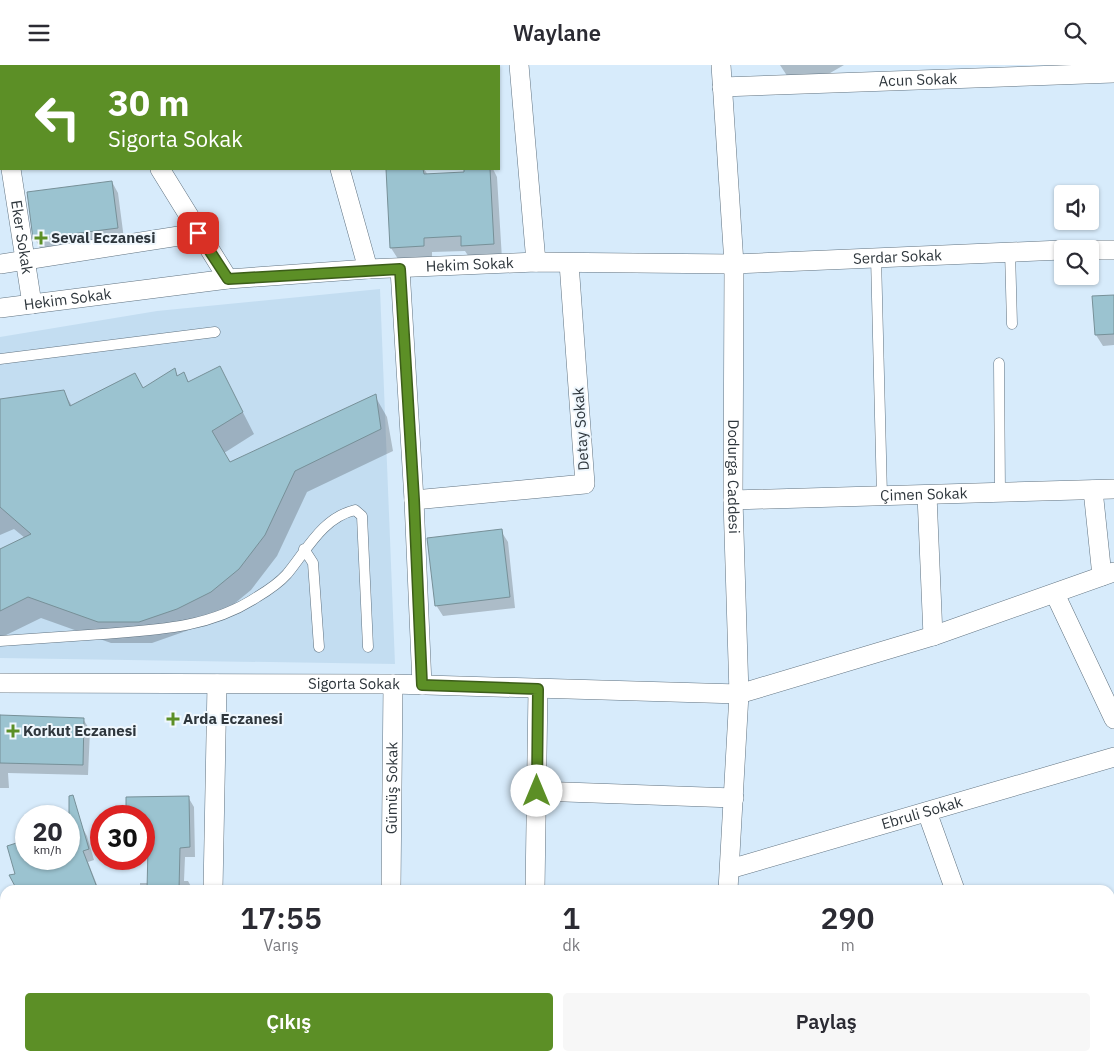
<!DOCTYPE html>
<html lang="tr">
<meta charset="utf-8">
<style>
body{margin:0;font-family:"IBM Plex Sans",sans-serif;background:#f7f7f7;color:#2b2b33;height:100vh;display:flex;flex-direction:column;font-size:19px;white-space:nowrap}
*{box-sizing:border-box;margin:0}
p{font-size:16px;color:#7c7c81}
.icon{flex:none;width:28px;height:28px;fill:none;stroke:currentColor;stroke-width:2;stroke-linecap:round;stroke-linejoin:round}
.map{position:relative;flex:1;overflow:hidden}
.sheet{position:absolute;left:0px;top:820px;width:1115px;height:176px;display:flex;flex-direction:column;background:#fff;border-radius:15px 15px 0 0;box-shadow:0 1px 4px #0004}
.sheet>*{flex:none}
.hud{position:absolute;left:0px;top:0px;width:500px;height:105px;box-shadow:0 1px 4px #0004;background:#5c8f26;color:#fff;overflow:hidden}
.tools{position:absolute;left:1054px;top:120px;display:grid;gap:10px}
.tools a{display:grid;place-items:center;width:45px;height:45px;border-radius:5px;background:#fff;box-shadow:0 1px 4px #0004;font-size:25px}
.speed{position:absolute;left:15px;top:740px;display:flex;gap:10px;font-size:25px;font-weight:700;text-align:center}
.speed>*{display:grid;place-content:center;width:65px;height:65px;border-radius:50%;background:#fff;box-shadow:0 1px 4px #0004;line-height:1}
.speed small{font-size:12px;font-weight:400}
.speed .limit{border:8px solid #d22;background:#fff;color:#111}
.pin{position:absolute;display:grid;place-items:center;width:42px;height:42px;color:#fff;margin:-21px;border-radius:10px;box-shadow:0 2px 8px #0006}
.me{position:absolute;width:55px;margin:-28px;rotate:0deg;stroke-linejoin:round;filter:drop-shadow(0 0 4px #0008)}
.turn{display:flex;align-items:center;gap:18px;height:105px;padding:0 25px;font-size:22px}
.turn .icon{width:65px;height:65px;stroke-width:2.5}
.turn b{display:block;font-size:35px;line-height:42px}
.eta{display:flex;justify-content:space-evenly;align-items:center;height:85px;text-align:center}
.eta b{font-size:30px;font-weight:600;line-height:35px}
.primary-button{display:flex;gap:10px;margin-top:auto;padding:10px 25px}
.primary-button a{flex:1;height:58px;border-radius:5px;background:#5c8f26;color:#fff;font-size:20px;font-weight:600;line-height:58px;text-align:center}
.primary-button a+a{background:#f7f7f7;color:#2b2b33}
header{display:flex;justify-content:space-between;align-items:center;height:65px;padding:0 25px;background:#fff;font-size:22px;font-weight:600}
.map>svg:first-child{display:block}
.built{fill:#c3ddf1}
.shadow{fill:#0003}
.building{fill:#9bc3d0;stroke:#779098}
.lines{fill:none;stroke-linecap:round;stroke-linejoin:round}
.lane-casing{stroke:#617381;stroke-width:11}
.street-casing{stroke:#617381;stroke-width:20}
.secondary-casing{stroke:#617381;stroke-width:29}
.primary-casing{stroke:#617381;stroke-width:29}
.lane{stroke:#fff;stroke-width:10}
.street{stroke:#fff;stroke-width:19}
.secondary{stroke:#fff;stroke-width:28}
.primary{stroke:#fff;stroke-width:28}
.route-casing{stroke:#3c5d19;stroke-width:12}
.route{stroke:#5c8f26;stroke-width:9}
.poi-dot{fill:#5c8f26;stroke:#eff7fd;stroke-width:2}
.labels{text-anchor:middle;stroke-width:4;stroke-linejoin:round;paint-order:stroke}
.street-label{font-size:15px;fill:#2e363c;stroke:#eff7fd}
.poi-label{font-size:15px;font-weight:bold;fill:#2e363c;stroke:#eff7fd;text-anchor:start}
</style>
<header><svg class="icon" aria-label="menu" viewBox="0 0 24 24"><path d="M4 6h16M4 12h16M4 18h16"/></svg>Waylane<svg class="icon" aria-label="search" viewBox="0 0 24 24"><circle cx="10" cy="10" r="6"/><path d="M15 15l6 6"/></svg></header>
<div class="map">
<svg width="1114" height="996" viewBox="0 0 1114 996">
<rect width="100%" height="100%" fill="#d7ebfb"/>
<path class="built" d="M380,224L395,599L0,593V272L157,246Z"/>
<path class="shadow" d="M118,0H191L192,1H119Z
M780,0H844L804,23H795Z
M387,104H424L428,110L465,108V104H493L497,112L502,194L471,195L465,186L432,187V196L400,197L391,183Z
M112,117L118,128L124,174L41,185L35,174Z
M1114,231V280L1103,281L1096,270Z
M174,305L178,312L184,309L189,318L231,324L254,369L224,388L230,399L375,331L387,352L393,386L307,427L277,491L251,525L223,548L189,565L152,578H111L41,553L0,573V485L25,473L14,464L0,470V335L63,326L72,341L143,324Z
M501,466L508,477L515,543L443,551L436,540Z
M0,649L2,652L83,654L90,665L88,710L8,708L9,723H0Z
M188,732L194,742L195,792H185L184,816H188L193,825H140V818H149V793H144V751H127V734Z
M81,760L87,771L94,795L88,797L99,825H18L17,810L8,782L26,776V794H69V764Z"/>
<path class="building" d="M386,104H423L424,109L464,107V104H490L494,179L461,181V171L424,173V181L390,183Z
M112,116L118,163L33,174L27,127Z
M1114,230V269L1095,270L1092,231Z
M220,301L243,347L212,366L230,397L376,329L381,364L295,406L265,470L239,504L211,527L177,544L139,557H98L28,532L0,546V484L31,469L0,442V334L64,325L70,341L135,308L143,323L175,303L177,311L184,307L188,317Z
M502,464L510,532L435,541L427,473Z
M0,650L84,653L83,700L0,698Z
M73,730L89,784L83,786L98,825H17L9,810L15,809L7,781L26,775V794H69V731Z
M189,731L190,782L180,783L179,825H147L148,783H144V751H126V732Z"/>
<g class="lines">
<g class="lane-casing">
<path id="lane" d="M1010,186L1012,259
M876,192L882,431
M0,294L215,267
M999,298L1000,428
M304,484L313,498L319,582
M0,576C34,574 69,571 103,569C157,565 210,563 257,532C267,526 279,518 287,509C307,485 322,453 355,445L362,451L368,582"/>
</g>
<g class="street-casing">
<g id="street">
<path d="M105,0V1"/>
<path d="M311,0V1"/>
<path d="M519,0L536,197"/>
<path id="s1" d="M721,0L734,199L733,435L739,629L728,825"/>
<path id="s2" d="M722,22L1114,8"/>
<path d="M0,26L1,35"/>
<path id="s3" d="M11,104L32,239"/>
<path d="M160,104L228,214"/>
<path d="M340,104L368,204"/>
<path d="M1090,185H1114"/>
<path d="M0,199L198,168"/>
<path d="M400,204L414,435L422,620"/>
<path id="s4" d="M0,243L228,214L368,204L536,197L734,199L1062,185"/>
<path d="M1093,425L1102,511"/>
<path d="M927,430L933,571"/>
<path d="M414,435L585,419L569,198"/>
<path id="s5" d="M733,435L1114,424"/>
<path d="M1055,529L1114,654"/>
<path id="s6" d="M0,618L393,619L739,629L933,571L1114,507"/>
<path d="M537,726L734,733"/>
<path d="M927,747L955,825"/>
<path id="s7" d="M730,804L1114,692"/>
<path d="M213,825L217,619"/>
<path id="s8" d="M391,825L393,619"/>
<path d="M535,825L538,624"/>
<path d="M0,982L5,980"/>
</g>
</g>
<g class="secondary-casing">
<path id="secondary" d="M746,991V996
M994,991L1114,996
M108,996H198
M686,996V991"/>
</g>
<g class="primary-casing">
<path id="primary" d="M0,855L5,865
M0,900L5,909
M28,991L29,996
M108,996V991"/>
</g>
<use href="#lane" class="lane"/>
<use href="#street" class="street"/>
<use href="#secondary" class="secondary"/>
<use href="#primary" class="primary"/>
</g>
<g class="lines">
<g class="route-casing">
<path id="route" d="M198,168L228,214L400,204L414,435L422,620L538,624L537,726"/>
</g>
<use href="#route" class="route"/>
</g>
<g class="poi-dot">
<path d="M38.5 165.5h5v5h5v5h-5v5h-5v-5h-5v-5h5z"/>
<path d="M170.5 646.5h5v5h5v5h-5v5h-5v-5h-5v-5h5z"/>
<path d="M10.5 658.5h5v5h5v5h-5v5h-5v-5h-5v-5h5z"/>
</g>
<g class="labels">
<g class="street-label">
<text dy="5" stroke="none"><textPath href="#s2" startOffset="196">Acun Sokak</textPath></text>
<text dy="5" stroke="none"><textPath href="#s3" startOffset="69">Eker Sokak</textPath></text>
<text dy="5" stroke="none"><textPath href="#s4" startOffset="900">Serdar Sokak</textPath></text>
<text dy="5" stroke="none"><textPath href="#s4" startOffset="472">Hekim Sokak</textPath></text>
<text dy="5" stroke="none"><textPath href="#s4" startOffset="68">Hekim Sokak</textPath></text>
<text transform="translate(581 364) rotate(-94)" y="5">Detay Sokak</text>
<text dy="5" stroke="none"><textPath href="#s1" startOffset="412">Dodurga Caddesi</textPath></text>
<text dy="5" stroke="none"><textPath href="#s5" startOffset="191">Çimen Sokak</textPath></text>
<text dy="5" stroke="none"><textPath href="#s6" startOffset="354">Sigorta Sokak</textPath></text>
<text dy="5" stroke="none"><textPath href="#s8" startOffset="102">Gümüş Sokak</textPath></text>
<text dy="5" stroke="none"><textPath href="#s7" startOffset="200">Ebruli Sokak</textPath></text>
</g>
<g class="poi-label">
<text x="51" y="178">Seval Eczanesi</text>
<text x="183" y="659">Arda Eczanesi</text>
<text x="23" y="671">Korkut Eczanesi</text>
</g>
</g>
</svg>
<div class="tools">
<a><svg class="icon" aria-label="sound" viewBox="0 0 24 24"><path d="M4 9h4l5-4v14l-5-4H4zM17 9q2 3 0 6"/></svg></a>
<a><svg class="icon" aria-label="search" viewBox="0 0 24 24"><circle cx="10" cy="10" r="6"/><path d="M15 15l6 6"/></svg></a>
</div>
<div class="speed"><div>20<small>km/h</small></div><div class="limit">30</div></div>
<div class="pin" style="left:198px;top:168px;background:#d93025"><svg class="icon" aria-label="arrive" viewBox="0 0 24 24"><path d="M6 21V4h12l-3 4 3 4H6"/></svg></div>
<svg class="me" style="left:537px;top:726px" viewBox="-20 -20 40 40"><circle r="19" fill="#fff"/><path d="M0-13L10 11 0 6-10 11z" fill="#5c8f26"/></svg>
<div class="hud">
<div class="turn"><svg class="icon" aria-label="left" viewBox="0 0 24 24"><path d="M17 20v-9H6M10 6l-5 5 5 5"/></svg><div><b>30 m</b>Sigorta Sokak</div></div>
</div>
<section class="sheet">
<div class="eta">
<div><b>17:55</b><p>Varış</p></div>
<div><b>1</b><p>dk</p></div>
<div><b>290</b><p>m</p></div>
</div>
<div class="primary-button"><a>Çıkış</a><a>Paylaş</a></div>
</section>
</div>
